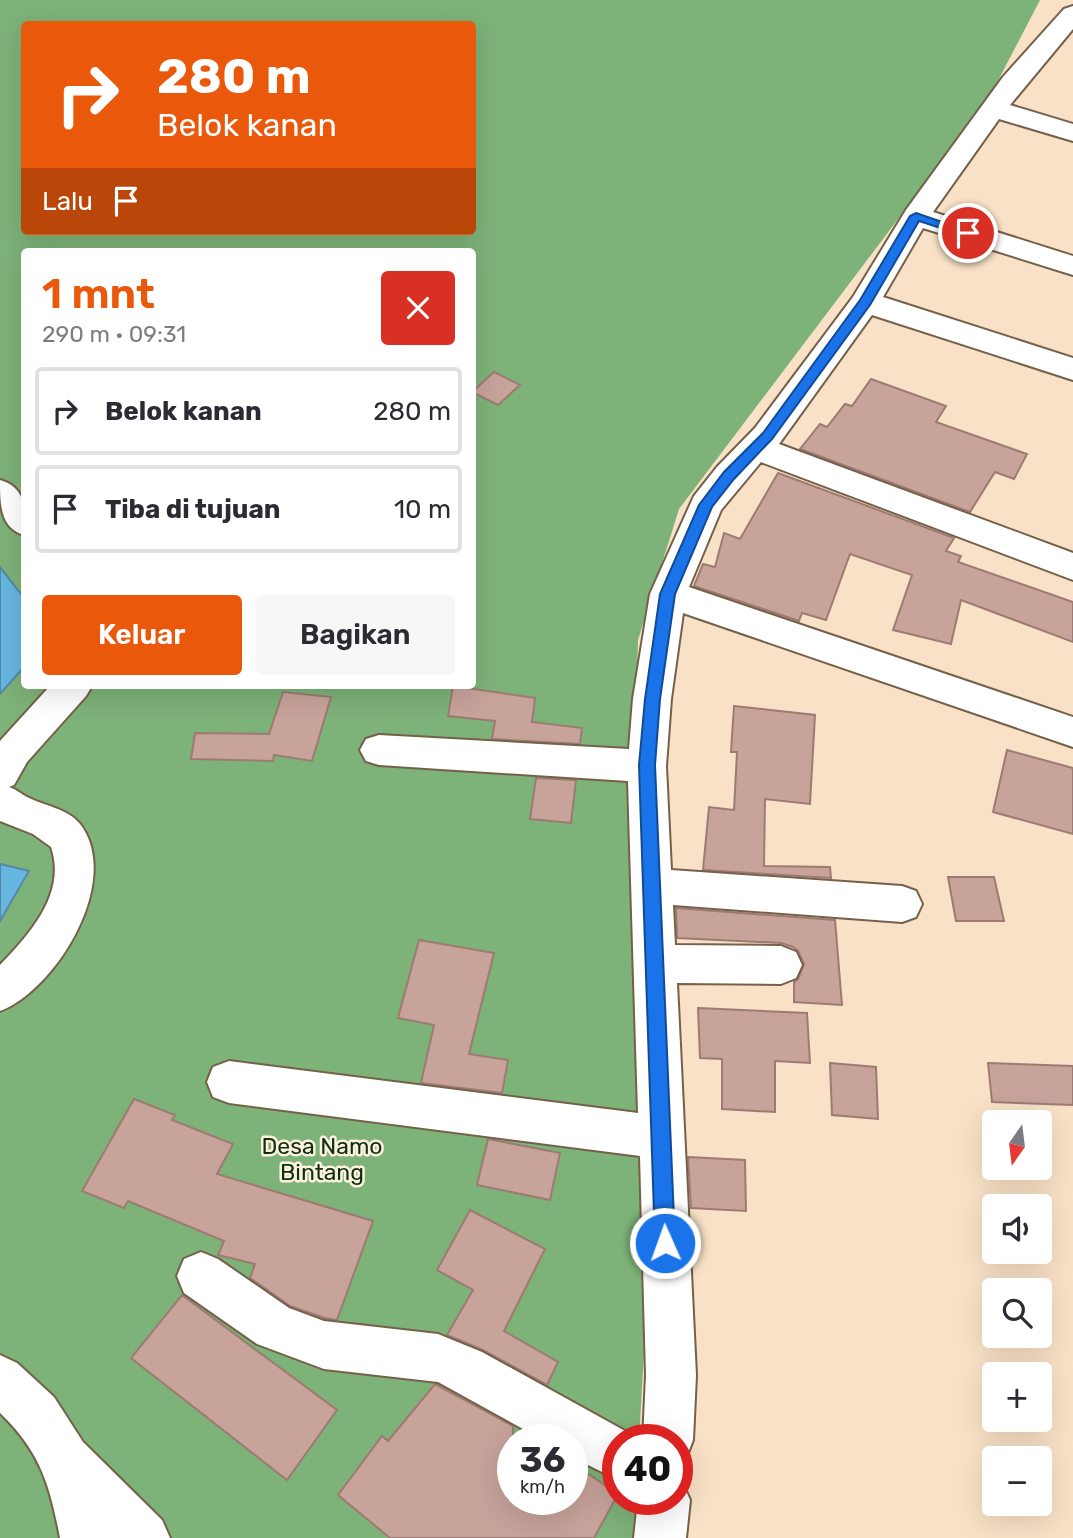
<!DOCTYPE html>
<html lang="id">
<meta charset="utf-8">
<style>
body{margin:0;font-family:Rubik,sans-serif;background:#f7f7f7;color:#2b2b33;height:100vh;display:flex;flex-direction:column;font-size:26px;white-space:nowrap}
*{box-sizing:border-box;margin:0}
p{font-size:23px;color:#7c7c81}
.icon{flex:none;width:38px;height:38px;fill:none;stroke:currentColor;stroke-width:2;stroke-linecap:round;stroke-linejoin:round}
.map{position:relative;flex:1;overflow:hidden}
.panel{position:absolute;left:21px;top:248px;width:455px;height:441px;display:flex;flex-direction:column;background:#fff;border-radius:7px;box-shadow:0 7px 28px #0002}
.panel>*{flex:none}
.banner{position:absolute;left:21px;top:21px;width:455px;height:214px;border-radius:7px;box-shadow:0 7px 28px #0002;background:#ea580c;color:#fff;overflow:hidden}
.needle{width:46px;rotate:194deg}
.buttons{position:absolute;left:982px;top:1110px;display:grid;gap:14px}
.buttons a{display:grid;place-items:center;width:70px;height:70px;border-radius:7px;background:#fff;box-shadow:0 7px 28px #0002;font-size:35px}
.speed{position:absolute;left:497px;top:1424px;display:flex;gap:14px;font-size:35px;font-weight:700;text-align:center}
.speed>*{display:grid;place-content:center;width:91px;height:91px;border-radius:50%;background:#fff;box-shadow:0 7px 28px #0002;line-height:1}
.speed small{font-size:18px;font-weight:400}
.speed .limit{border:10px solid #d22;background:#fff;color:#111}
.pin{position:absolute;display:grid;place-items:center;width:60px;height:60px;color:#fff;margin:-30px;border:4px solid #fff;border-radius:50%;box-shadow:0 2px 7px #0007}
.me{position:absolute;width:77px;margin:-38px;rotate:358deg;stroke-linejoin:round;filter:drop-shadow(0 0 5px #0008)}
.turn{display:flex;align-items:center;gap:24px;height:147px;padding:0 21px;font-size:32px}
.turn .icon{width:91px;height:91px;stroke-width:2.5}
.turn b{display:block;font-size:49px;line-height:60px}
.then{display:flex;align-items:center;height:66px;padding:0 21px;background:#0003;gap:14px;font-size:26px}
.round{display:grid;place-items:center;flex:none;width:74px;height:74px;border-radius:7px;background:#f7f7f7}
.headline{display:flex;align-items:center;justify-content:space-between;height:119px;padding:0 21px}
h1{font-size:42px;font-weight:600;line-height:52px;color:#ea580c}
.primary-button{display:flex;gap:14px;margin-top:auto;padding:14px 21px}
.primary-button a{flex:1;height:80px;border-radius:7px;background:#ea580c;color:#fff;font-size:28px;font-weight:600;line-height:80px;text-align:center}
.primary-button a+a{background:#f7f7f7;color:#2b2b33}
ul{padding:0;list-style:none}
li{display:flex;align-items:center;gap:21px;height:88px;margin:0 14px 10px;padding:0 7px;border:4px solid #e1e1e2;border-radius:7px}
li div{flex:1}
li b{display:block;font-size:26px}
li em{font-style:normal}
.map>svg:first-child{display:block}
.forest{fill:#7db278;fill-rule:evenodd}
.water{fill:#66b6e1;stroke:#5389a4;stroke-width:2}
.building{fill:#c7a39a;stroke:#9d7b72;stroke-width:2}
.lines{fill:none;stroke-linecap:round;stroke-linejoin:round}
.minor-casing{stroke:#756049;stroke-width:4}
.minor{fill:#fff;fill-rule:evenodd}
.route{fill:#1a73e8;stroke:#114b97;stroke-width:2}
.labels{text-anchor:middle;stroke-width:5;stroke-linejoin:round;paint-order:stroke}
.park-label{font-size:23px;fill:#0d320a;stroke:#fef0e0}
</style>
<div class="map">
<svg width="1073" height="1538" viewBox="0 0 1073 1538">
<rect width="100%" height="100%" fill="#f8e1c6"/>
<path class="forest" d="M0,0H1040L988,100L679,509L638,640L634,820L647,1300L639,1440H618V1500H636L633,1538H0ZM24,24H472V231H24ZM24,252H472V686H24ZM513,1440H572V1500H513Z"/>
<path class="water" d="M0,567L24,598V667L0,694Z
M0,864L29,871L0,921Z"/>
<path class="building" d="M494,372L520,385L498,405L472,392Z
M871,379L946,406L936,422L1027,454L1014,479L995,472L970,512L800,449L820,424L827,427L845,404L852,406Z
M778,473L954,538L946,551L961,556L958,562L1073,602V642L961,600L951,644L893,630L912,575L850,554L826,620L802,613L799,621L694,586L703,564L715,567L724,533L740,539Z
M453,686L535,698L532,722L582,728L580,744L492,739L495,721L448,716Z
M283,692L331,697L312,761L274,755L273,761L191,759L195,733L269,734Z
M734,706L815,715L810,804L765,799L764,866L830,867L831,878L703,870L709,807L734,810L737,752H731Z
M1007,750L1073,768V834L993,812Z
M536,778L576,780L571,823L530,819Z
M948,877H994L1004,921H956Z
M676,908L835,920L842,1005L794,1002V982L798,979L804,964L798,951L793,947L781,943L677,938Z
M419,940L494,953L469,1054L508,1060L502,1093L421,1083L434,1025L398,1018Z
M698,1008L807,1013L810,1063L775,1061V1112L722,1109V1059L700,1058Z
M830,1063L876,1067L878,1119L832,1115Z
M988,1063L1073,1066V1105L992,1102Z
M134,1099L175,1115L172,1120L233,1144L217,1174L373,1221L337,1320L325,1318L290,1306L250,1278L255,1264L218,1255L224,1241L128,1201L124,1208L82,1191Z
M488,1139L560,1153L550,1200L477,1185Z
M688,1157L745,1160L746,1211L691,1208Z
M470,1210L545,1249L504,1331L558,1362L547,1385L483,1350L447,1335L473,1290L437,1270Z
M182,1295L337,1410L287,1480L131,1358Z
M435,1384L513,1426V1500H572V1463L618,1494L594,1538H390L338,1495L382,1436L388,1441Z"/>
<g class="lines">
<g class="minor-casing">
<path id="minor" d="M1073,6V29L1010,105L1073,124V141L999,119L933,212L1073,256V275L923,228L883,297L1073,358V380L872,315L779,444L1073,553V580L761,462L721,510L689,587L1073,717V747L683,613L671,699L666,766L671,870L902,886L916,891L922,904L916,917L902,922L673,905L675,945L781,946L796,952L802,965L796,978L781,984L677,983L696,1375L693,1440L686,1458L677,1461V1440H643L646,1375L640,1156L229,1103L213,1097L207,1082L213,1067L229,1061L638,1113L628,781L379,765L366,761L360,750L366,739L379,735L629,749L633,699L650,594L694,496L717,467L755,428L853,297L906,210L1003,77L1064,9Z
M0,480C28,488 24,511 24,535C0,528 0,504 0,480Z
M50,686H92L86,696L27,762L14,785L9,787C16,789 21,794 27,797C44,806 67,808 80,824C123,880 56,990 0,1011V965C30,934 67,893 51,847L33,834L0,821V741Z
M201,1252L218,1259L289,1308L324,1321L438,1334L482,1352L636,1437L637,1440H618V1480L572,1457V1440H543L438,1382L324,1369L257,1344L184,1293L177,1276L184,1259Z
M0,1355L17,1363L54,1397L83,1442L162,1520L170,1538H60C50,1485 40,1451 0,1413Z
M677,1480L682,1482L690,1500L686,1538H634L638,1500H677Z"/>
</g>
<use href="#minor" class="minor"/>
</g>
<path class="route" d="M916,213L974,233L968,237L919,221L870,305L772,439L734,479L712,507L675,594L660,699L655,765L675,1243L672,1250L665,1253L658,1250L655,1243L639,765L645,699L660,594L699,505L724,472L763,433L860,300L910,216Z"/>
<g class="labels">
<g class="park-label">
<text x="322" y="1154">Desa Namo<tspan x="322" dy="26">Bintang</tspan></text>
</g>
</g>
</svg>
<div class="buttons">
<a><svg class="needle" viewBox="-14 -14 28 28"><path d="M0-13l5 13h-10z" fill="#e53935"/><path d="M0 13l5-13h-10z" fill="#7c7c81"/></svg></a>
<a><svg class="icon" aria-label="sound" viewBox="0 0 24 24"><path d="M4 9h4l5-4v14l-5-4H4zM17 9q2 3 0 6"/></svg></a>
<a><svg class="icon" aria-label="search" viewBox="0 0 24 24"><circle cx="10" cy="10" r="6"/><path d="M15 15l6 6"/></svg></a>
<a>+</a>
<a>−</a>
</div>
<div class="speed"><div>36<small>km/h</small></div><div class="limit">40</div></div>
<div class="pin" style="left:968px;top:233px;background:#d93025"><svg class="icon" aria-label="arrive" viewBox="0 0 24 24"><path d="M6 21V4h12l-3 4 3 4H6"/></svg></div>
<svg class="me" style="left:665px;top:1243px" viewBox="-20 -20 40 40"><circle r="17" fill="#1a73e8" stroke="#fff" stroke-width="3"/><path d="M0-11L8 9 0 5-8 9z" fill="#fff"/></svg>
<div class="banner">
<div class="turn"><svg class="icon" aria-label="right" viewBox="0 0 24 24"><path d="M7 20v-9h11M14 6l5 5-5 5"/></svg><div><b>280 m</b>Belok kanan</div></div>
<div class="then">Lalu<svg class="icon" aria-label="arrive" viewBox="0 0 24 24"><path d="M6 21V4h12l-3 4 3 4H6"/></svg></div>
</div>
<section class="panel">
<div class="headline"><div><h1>1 mnt</h1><p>290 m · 09:31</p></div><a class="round" style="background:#d93025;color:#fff"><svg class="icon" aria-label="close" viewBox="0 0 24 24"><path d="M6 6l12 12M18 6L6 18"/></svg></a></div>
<ul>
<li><svg class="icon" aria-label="right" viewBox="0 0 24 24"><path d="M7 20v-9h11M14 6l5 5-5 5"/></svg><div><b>Belok kanan</b></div><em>280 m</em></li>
<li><svg class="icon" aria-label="arrive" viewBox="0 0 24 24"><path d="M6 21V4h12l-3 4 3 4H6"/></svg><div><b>Tiba di tujuan</b></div><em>10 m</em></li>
</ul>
<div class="primary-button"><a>Keluar</a><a>Bagikan</a></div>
</section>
</div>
